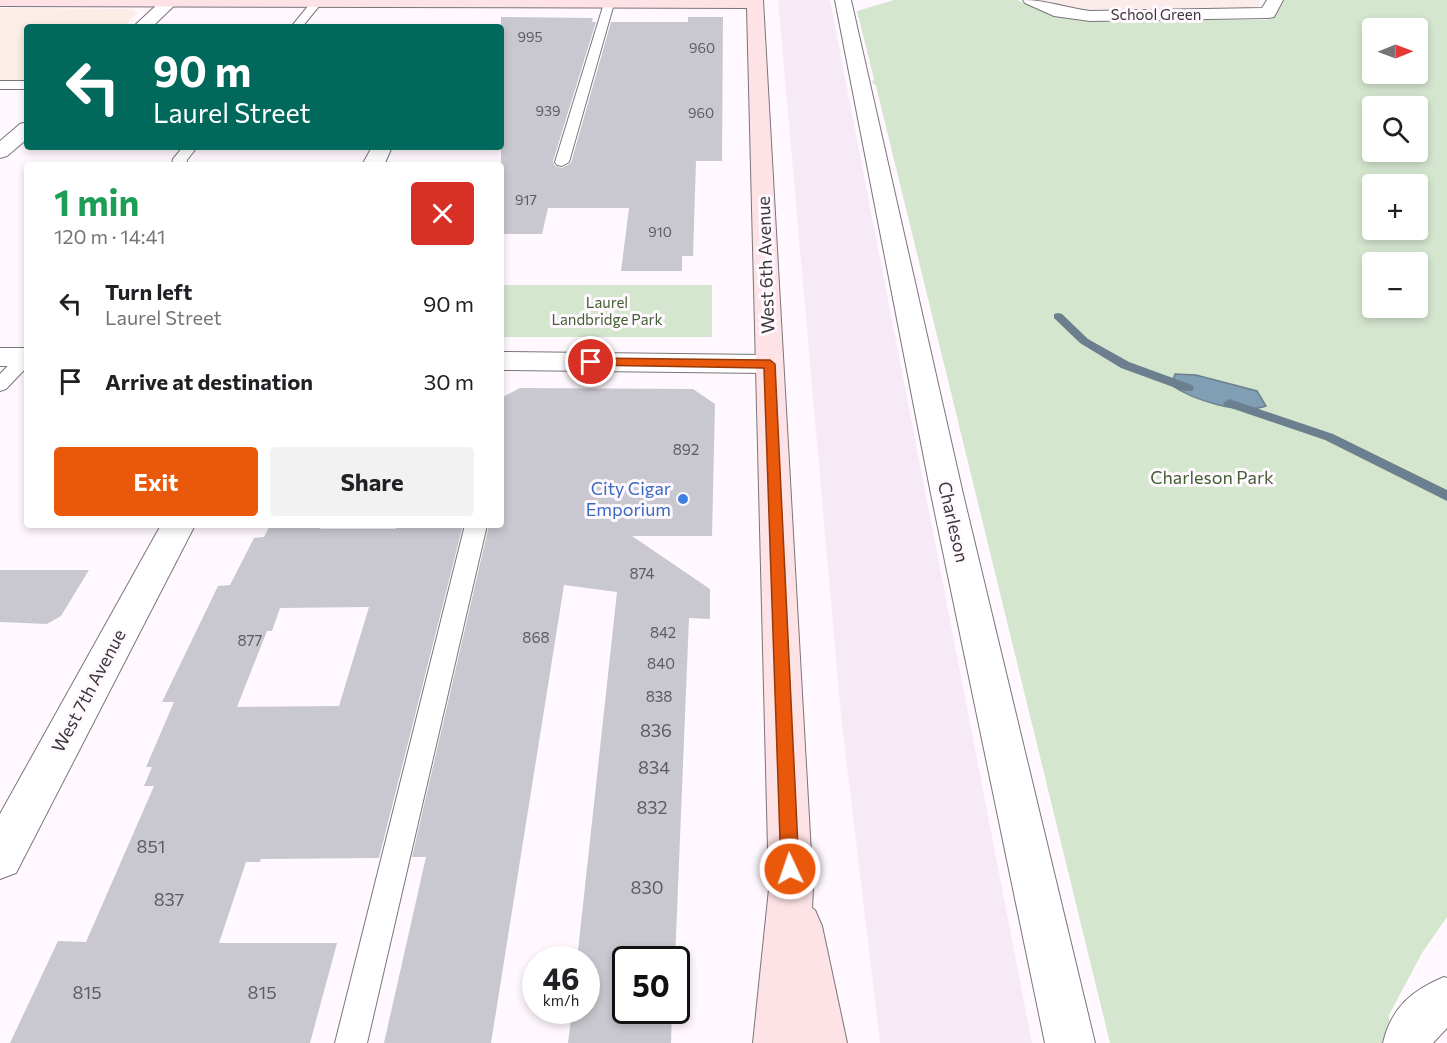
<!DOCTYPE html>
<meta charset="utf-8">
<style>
body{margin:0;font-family:Commissioner,sans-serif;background:#f2f2f2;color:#202124;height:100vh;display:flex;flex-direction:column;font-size:22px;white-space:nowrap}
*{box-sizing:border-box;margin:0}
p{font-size:20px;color:#757577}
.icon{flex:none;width:33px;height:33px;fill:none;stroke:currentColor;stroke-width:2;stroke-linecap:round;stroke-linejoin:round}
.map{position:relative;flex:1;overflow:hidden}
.details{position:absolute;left:24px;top:162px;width:480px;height:366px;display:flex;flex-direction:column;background:#fff;border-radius:6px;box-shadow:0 3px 9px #0003}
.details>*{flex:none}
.top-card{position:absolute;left:24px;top:24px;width:480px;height:126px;border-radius:6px;box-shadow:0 3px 9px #0003;background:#00695c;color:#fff;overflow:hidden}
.needle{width:39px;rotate:89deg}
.controls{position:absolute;left:1362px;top:18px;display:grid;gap:12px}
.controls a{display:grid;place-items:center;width:66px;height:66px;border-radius:6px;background:#fff;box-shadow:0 3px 9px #0003;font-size:30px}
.speed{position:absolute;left:522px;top:946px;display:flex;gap:12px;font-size:30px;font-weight:700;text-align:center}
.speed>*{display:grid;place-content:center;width:78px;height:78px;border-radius:50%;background:#fff;box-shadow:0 3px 9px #0003;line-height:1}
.speed small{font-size:15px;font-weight:400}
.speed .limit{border:3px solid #111;border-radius:9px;background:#fff;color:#111}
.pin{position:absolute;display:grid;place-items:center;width:51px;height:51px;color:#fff;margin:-26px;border:3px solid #fff;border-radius:50%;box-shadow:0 2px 6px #0007}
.me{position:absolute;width:66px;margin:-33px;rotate:357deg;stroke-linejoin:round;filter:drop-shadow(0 0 4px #0008)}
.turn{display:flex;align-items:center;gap:21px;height:126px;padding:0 30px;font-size:27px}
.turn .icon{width:78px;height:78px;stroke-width:2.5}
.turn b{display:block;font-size:42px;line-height:51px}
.round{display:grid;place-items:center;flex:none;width:63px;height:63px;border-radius:6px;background:#f2f2f2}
.headline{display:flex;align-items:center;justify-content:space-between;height:102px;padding:0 30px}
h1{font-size:36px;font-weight:700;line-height:45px;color:#1e9e55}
.button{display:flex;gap:12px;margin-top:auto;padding:12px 30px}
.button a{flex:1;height:69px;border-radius:6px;background:#ea580c;color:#fff;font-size:24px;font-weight:700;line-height:69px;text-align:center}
.button a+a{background:#f2f2f2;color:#202124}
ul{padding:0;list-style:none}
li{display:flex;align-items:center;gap:18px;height:78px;padding:0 30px}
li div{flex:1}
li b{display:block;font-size:22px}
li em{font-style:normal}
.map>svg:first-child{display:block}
.commercial{fill:#fcede7}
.built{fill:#f7eaf7}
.education{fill:#fcece9}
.green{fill:#d5e6cf;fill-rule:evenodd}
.water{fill:#809eb4;stroke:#6b7f8f;stroke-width:1.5}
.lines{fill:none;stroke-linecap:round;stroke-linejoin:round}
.stream{fill:#6b7f8f;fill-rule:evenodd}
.building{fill:#c9c8d0;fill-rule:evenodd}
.lane-casing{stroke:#7b757b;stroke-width:2}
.street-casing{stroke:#7b757b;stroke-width:2}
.secondary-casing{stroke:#7b757b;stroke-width:2}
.lane{fill:#fff;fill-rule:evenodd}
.street{fill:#fff;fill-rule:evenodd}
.secondary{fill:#fde3e6;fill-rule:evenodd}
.route{fill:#ea580c;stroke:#983908;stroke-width:1.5}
.shop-dot{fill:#3f7fe0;stroke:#fff8fe;stroke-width:2}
.labels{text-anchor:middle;stroke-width:6;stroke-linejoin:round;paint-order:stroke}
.far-number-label{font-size:14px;fill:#5d5b5f}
.far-street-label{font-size:15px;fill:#393739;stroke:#fff8fe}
.far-park-label{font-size:15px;fill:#426034;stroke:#fff8fe}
.number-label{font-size:15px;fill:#5d5b5f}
.street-label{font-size:18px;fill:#393739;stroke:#fff8fe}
.park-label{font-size:18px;fill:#426034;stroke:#fff8fe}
.shop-label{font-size:18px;fill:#366cbe;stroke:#fff8fe;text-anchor:end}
.near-number-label{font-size:18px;fill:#5d5b5f}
</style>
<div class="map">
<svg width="1447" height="1043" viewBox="0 0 1447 1043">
<rect width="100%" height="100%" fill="#fff8fe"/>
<path class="commercial" d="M0,8L131,9L138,12L123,27H27V85H0Z"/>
<path class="built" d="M778,0H830L1032,1043H880L841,716Z"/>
<path class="education" d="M1037,0H1260L1257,12L1064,11Z"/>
<path class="green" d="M894,0H1017L1052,15L1086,21L1201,18L1203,20H1266L1273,17L1281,0H1447V917L1422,953L1389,1015V1043H1110L876,86L872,82L874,79L857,11ZM1372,28H1418V74H1372ZM1372,106H1418V152H1372ZM1372,184H1418V230H1372ZM1372,262H1418V308H1372Z
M501,285H712V337H501Z"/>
<path class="water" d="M1175,374L1196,375L1257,391L1266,406C1240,415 1193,400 1171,385Z"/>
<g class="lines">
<path class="stream" d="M1058,313L1062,314L1088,339L1129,362L1192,385L1194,388L1192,391H1184L1121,368L1080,343L1054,318V314Z
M1229,399L1333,434L1447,490V501L1325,440L1225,406L1223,403Z"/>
</g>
<path class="building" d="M501,17L593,18L592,22H596L553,161L555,166L562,168L571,163L611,22H688V17H723L722,161H696L693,256H682V271H621L629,208H548L542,234H501Z
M520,388L693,389L715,404L712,536H632L710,589V619L689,618L675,960H626V1011H672L671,1043H568L572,1011H586V960H577L617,592L564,585L491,1043H384L426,857H412L489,525H501V398Z
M270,525H322L320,529H396L397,525H463L379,858L261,859L260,862H246L219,943H337L310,1043H10L58,941L86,942L154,786H144L152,767H146L174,702H162L218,586L230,585L254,538L264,537ZM369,607L339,706L237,707L267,631H272L280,608Z
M0,570H89L61,616L47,624L0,622Z"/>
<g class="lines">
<g class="lane-casing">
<path id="lane" d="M313,0H324L302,27H291Z
M605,0H615L569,162L562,166L557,165L555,162Z
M0,81H27V89H0Z
M183,147H197L187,160L186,165H172L173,159Z
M27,350V367L6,389L0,391V374L21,352Z
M465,525H487L367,1043H335Z"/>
</g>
<g class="street-casing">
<path id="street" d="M162,0H180L152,27H133Z
M835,0H851L963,494L1095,1043H1045L931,494Z
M1023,0C1046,0 1067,8 1090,11L1262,8L1267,0H1283L1274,17L1268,18L1090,21L1054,16L1025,3Z
M27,122V139L7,156L0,158V141L20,124Z
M372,147H392L384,165H362Z
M0,348H27V366H0Z
M501,352L769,355L779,358L783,364L779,370L769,373L501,370Z
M161,525H195L16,873L0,879V814Z
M1444,977L1447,978V1028L1433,1043H1383C1391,1008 1412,990 1444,977Z"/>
</g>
<g class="secondary-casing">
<path id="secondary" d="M0,0H763L813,889L812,908L815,910L822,926L847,1043H753L769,889L747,8L0,6Z"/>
</g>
<use href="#lane" class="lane"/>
<use href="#street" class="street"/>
<use href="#secondary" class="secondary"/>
</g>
<path class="route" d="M591,358L770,360L775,364L799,869L797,876L790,878L784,876L781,869L764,368L587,365V359Z"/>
<circle class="shop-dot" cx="683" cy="499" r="6"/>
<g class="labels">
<g class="far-number-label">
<text x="530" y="42">995</text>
<text x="702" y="53">960</text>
<text x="548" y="116">939</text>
<text x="701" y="118">960</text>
<text x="526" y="205">917</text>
<text x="660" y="237">910</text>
</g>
<g class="far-street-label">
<text x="1156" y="20">School Green</text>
</g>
<g class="far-park-label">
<text x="607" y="308">Laurel<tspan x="607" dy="17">Landbridge Park</tspan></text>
</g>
<g class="number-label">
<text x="686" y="455">892</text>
<text x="642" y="579">874</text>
<text x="663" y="638">842</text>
<text x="536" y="643">868</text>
<text x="250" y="646">877</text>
<text x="661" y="669">840</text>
<text x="659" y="702">838</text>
</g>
<g class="street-label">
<text transform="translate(766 265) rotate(-92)" y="6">West 6th Avenue</text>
<text transform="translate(953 522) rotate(77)" y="6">Charleson</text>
<text transform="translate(89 691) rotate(-62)" y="6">West 7th Avenue</text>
</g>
<g class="park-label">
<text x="1212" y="484">Charleson Park</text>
</g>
<g class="shop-label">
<text x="671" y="495">City Cigar<tspan x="671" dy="21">Emporium</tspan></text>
</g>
<g class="near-number-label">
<text x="656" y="737">836</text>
<text x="654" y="774">834</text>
<text x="652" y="814">832</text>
<text x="151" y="853">851</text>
<text x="647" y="894">830</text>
<text x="169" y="906">837</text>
<text x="87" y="999">815</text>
<text x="262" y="999">815</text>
</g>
</g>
</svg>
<div class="controls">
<a><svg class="needle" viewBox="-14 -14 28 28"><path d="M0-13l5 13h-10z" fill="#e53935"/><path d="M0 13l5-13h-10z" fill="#757577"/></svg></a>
<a><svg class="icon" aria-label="search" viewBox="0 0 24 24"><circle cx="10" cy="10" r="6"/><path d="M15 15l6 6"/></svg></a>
<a>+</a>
<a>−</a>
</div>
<div class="speed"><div>46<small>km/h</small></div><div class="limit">50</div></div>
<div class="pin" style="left:591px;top:362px;background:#d93025"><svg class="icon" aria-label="arrive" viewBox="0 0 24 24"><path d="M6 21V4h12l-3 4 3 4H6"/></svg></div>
<svg class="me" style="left:790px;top:869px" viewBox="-20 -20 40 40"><circle r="17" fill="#ea580c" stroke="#fff" stroke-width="3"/><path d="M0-11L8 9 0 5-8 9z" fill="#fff"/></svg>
<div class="top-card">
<div class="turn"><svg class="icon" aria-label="left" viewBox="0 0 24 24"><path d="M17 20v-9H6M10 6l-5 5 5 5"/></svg><div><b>90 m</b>Laurel Street</div></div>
</div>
<section class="details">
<div class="headline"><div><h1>1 min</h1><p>120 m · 14:41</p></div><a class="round" style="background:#d93025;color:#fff"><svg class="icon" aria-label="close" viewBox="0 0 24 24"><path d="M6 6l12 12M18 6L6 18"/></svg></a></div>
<ul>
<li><svg class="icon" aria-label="left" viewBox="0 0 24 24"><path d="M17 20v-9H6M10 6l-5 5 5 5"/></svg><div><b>Turn left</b><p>Laurel Street</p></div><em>90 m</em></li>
<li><svg class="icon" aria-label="arrive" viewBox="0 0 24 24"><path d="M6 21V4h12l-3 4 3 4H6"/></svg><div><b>Arrive at destination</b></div><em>30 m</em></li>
</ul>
<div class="button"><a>Exit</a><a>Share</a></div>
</section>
</div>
